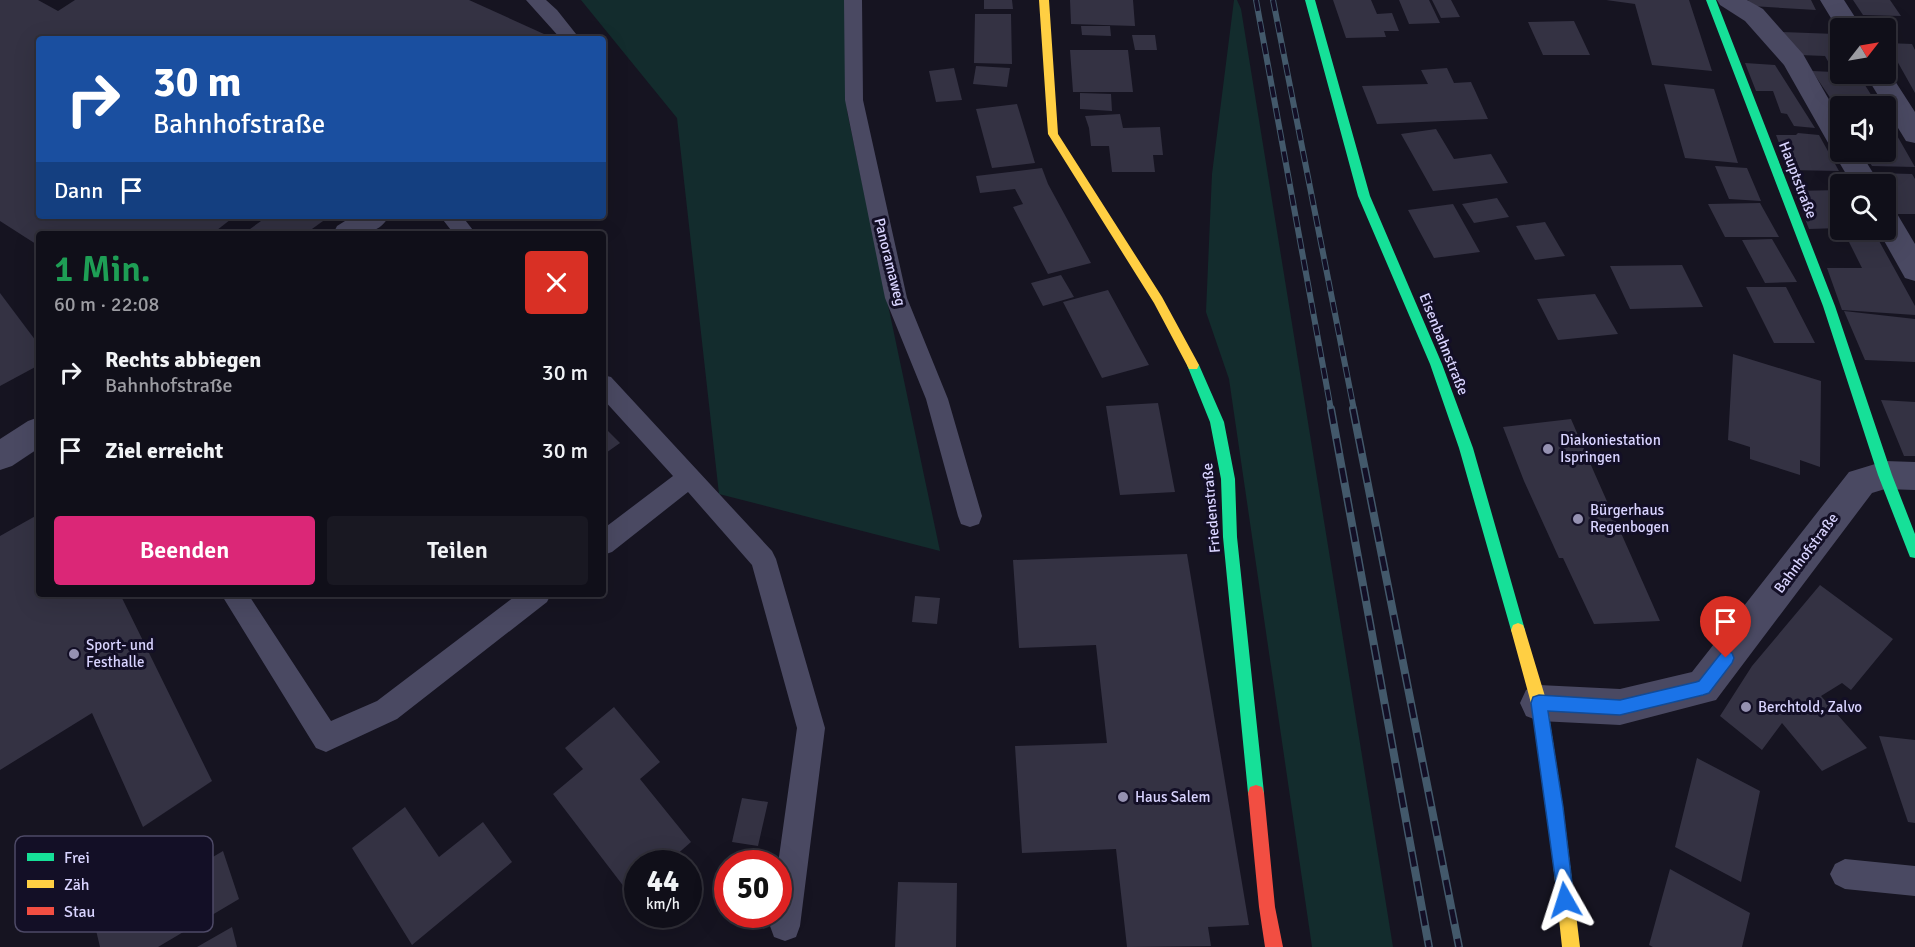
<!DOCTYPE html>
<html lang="de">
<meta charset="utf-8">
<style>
body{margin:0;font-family:Signika,sans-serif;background:#191822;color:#f1f3f6;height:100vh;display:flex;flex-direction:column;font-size:22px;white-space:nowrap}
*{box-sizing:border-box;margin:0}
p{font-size:20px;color:#9c9ca2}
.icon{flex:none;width:33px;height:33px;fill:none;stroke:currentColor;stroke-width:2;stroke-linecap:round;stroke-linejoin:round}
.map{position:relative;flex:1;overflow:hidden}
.panel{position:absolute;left:36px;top:231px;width:570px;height:366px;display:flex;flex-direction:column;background:#100f19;border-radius:6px;box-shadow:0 6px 24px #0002,0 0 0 2px #302f38}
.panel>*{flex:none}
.banner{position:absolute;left:36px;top:36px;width:570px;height:183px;border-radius:6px;box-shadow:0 6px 24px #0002,0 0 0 2px #302f38;background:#1a4fa0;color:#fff;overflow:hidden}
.needle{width:39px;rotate:59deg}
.controls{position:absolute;left:1830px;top:18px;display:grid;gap:12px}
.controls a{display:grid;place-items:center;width:66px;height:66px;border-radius:6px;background:#100f19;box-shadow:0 6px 24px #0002,0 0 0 2px #302f38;font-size:30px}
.speed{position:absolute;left:624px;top:850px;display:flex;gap:12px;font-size:30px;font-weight:700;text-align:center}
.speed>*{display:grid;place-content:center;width:78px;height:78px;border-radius:50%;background:#100f19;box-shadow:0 6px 24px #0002,0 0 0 2px #302f38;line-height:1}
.speed small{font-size:15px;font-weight:400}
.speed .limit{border:9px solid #d22;background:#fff;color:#111}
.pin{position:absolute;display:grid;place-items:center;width:51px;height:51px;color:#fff;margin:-62px -26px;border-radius:50% 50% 50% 0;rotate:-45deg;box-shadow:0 0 6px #0007}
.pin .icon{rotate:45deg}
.me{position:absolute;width:66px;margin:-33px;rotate:354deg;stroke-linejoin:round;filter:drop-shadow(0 0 4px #0008)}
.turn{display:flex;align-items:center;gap:21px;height:126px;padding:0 18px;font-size:27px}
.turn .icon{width:78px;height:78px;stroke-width:2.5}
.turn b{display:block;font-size:42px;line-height:51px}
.then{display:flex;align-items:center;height:57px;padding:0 18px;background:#0003;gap:12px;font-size:22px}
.round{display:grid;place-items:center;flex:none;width:63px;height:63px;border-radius:6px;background:#191822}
.summary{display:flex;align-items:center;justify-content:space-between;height:102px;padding:0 18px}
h1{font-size:36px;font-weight:600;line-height:45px;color:#1e9e55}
.action{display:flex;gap:12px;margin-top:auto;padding:12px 18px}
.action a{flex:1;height:69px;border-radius:6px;background:#db2777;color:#fff;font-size:24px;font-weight:600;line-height:69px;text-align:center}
.action a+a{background:#191822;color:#f1f3f6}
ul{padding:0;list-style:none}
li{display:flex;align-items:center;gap:18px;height:78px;padding:0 18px}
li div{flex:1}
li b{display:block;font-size:22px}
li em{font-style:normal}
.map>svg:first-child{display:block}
.green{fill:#132c2d}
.building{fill:#343243}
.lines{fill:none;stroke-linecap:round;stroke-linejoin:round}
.lane{fill:#4a4962;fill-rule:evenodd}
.street{fill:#4a4962;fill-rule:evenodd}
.fast{fill:#16e098;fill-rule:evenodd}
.slow{fill:#ffcf43;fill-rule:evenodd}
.jam{fill:#f24e42;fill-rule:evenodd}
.rail-far1-casing{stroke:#43596b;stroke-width:6}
.rail-casing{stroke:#43596b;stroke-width:8}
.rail-far1{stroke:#130f26;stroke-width:4;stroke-dasharray:11;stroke-linecap:butt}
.rail{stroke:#130f26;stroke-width:5;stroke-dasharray:15;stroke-linecap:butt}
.route{fill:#1a73e8;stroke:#114b97;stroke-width:1.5}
.poi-dot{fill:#9591b1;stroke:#130f26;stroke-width:2}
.labels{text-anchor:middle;stroke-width:6;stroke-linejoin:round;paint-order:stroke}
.street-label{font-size:15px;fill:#d9d4ff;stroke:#130f26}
.poi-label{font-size:15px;fill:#d9d4ff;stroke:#130f26;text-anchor:start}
.key{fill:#130f26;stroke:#4e4a67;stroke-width:1.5}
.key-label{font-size:16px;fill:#d9d4ff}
</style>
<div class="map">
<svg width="1915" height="947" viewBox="0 0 1915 947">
<rect width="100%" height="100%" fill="#161421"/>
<path class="green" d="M581,0H850L847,111L940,551L719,494L677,118Z
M1234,0H1237L1241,9L1393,947H1312L1229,379L1206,312L1212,174Z"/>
<path class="building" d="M0,0H38L58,11L75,0H469L555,39H39V216H235L212,234H39V246L0,221Z
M984,0H1012L1013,9H984Z
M1070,0H1133L1135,26L1071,24Z
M1333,0H1371L1377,14L1392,13L1399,31H1384L1386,37L1346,38Z
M1399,0H1429L1440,23L1409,24Z
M1432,0H1451L1460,17L1441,18Z
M1606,0H1689L1712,71L1652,65L1635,4Z
M1748,0H1811L1816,10L1751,6Z
M1853,0H1890L1901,16L1863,15Z
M975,14H1011L1012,64L974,63Z
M1574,21L1590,55H1543L1528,22Z
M1081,26H1110L1111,36L1082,35Z
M1782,32L1836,34L1840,43V74H1858L1875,101L1831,99L1812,71L1834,72L1825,56L1800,55Z
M1132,35H1155L1157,50H1135Z
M1887,43L1912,44L1915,50V93Z
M1070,50H1128L1133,92H1073Z
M1745,63L1775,65L1815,128L1794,126L1787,114L1781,113L1773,91H1756Z
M976,66L1010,68L1007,87L973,84Z
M954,68L962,100L936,102L929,71Z
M1447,68L1454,83L1471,82L1488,119L1377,124L1362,86L1428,84L1421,70Z
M1664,84L1714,89L1738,163L1685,158Z
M1080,93L1111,94L1112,111L1080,109Z
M1017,104L1035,163L992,168L976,109Z
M1120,114L1123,128L1160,127L1163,155H1153L1155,172H1112L1109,146H1091L1089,128L1085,116Z
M1886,119L1899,139L1915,167L1872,166L1863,152H1886Z
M1436,129L1454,159L1491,154L1508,183L1433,191L1401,134Z
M1798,133L1819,135L1839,171L1789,170L1776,135H1796Z
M1715,166L1747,168L1761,201L1729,199Z
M1042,168L1048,184L1091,263L1048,274L1013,207L1023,204L1015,189L980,193L976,176Z
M1875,173L1912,174L1915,179V214H1898L1886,192V184H1881Z
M1840,190V228L1809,229L1794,191Z
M1497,198L1509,217L1474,223L1462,204Z
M1760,203L1779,237H1725L1708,204Z
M1453,204L1480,252L1434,258L1408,210Z
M268,216H330L305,234H243Z
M1545,222L1565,256L1535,260L1516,226Z
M1843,230H1873L1915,306V315L1842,310L1827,268H1862Z
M1772,239L1797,282L1765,283L1742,240Z
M1682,265L1703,307L1630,309L1610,266Z
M1061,275L1074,297L1043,306L1031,283Z
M1746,287H1786L1815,343H1774Z
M1108,290L1149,365L1102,378L1063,302Z
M0,293L39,345V365L0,386Z
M1595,294L1618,334L1558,340L1537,299Z
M1844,311L1915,319V362L1865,360Z
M1733,354L1821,381L1820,467L1800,460V475L1750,459V447L1728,440Z
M1881,400L1915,402V456H1904Z
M1158,403L1175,492L1120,495L1106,406Z
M1571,419L1594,472L1660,621L1594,624L1563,558H1559L1524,481L1503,427Z
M603,426L620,443L603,455Z
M39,514V594H120L212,781L143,827L92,713L0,770V536Z
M1187,554L1249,925L1208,927L1211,946L1127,947L1116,849L1022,853L1015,746L1107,743L1096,645L1019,648L1013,560Z
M1820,585L1893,639L1851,690L1842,683L1821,696L1867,748L1822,771L1782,723L1762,750L1720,716L1752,666Z
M915,596L940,598L937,624L912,622Z
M614,707L660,762L640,779L691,842L666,864H638V890L631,896L553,794L583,769L565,748Z
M1879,736L1915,740V823L1908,822Z
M1697,758L1760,791L1741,882L1675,847Z
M742,798L768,802L758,846L732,842Z
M405,807L439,857L483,822L512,862L412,945L352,848Z
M223,851L239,899L158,947H100L95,926Z
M1670,869L1750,913L1742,947H1653L1649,945Z
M898,882L957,883L956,947H895Z
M232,927L237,947H197Z"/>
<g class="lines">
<path class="lane" d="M526,0H546L557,10L580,39H561Z
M844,0H862L863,100L907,298L948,399L982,516L979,524L970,527L961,524L958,516L926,399L885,298L845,100Z
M440,216H462L476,234H454Z
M603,375L611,377L772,551L776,559L825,728L800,926L796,937L785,941L774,937L770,926L771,915H778V864L797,728L752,565L688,492L612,552L603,555V529L673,476L603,399Z
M221,594H248L331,721L377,701L518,594H551L547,602L397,719L326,752L316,748Z
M1845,859L1915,866V896L1845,889L1835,884L1830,874L1835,864Z"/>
<path class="street" d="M1717,0H1747L1763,9L1803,54L1840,119V152H1860L1880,184H1852L1833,152L1835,149L1831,148L1784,65L1745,21L1720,5Z
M1820,0H1844L1862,28H1840V33Z
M1886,67L1915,112V143L1906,141L1865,74H1886Z
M1886,208L1896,212L1915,244V281L1905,278L1878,230H1886Z
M353,216H389C377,238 354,234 333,234L337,226Z
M39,417V448L12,466L0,470V439L28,421Z
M1885,461L1915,462V490L1885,489L1872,493L1716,700L1620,725L1539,721L1526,716L1520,703L1526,690L1539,685L1620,689L1692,672L1849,472Z"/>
<path class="fast" d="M1305,0H1315L1370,196L1442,364L1473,448L1525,630L1523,635L1518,637L1513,635L1511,630L1459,448L1430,364L1358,196Z
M1706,0H1716L1835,306L1892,475L1915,534V558L1910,557L1908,552L1878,475L1823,306Z
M1193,360L1199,365L1224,422L1235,479L1237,537L1264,793L1262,799L1256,801L1250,799L1248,793L1223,537L1221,479L1210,422L1187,365Z"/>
<path class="slow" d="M1039,0H1049L1058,134L1162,297L1199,365L1197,369H1189L1154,303L1048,134Z
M1518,623L1523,625L1525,630L1547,703L1563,807L1580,947H1562L1547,807L1531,703L1511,630L1513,625Z"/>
<path class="jam" d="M1256,785L1262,787L1264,793L1275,907L1283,947H1265L1259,907L1248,793L1250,787Z"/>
<g class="rail-far1-casing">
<path id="rail-far1" d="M1256,0L1331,410
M1273,0L1354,410"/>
</g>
<g class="rail-casing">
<path id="rail" d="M1331,409L1429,947
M1353,409L1459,947"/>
</g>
<use href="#rail-far1" class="rail-far1"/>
<use href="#rail" class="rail"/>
</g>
<path class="route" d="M1726,651L1732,653L1734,658L1732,663L1709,693L1703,695L1620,715L1548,711L1563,807L1574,900L1571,906L1565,909L1559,906L1531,703L1533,697L1539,695L1620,700L1696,682L1699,681L1721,653Z"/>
<g class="poi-dot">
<circle cx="1548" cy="449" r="6"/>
<circle cx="1578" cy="519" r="6"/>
<circle cx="74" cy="654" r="6"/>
<circle cx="1746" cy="707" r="6"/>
<circle cx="1123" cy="797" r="6"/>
</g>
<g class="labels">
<g class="street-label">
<text transform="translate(1798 180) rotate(69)" y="5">Hauptstraße</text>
<text transform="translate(890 262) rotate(76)" y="5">Panoramaweg</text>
<text transform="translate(1444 344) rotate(68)" y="5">Eisenbahnstraße</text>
<text transform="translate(1211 508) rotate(-95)" y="5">Friedenstraße</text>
<text transform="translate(1806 553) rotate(-53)" y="5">Bahnhofstraße</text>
</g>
<g class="poi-label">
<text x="1560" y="445">Diakoniestation<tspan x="1560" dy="17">Ispringen</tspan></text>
<text x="1590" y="515">Bürgerhaus<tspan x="1590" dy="17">Regenbogen</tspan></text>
<text x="86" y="650">Sport- und<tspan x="86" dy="17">Festhalle</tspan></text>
<text x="1758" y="712">Berchtold, Zalvo</text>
<text x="1135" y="802">Haus Salem</text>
</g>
</g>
<rect x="15" y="836" width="198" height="96" rx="9" class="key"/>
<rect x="27" y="853" width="27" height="8" fill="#16e098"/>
<rect x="27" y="880" width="27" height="8" fill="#ffcf43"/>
<rect x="27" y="907" width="27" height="8" fill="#f24e42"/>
<g class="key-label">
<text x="64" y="863">Frei</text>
<text x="64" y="890">Zäh</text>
<text x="64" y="917">Stau</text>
</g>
</svg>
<div class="controls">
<a><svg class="needle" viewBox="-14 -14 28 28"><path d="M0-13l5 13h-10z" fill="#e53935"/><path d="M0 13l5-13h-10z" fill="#9c9ca2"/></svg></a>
<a><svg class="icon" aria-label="sound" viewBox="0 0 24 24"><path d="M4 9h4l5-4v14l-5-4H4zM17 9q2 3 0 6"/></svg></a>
<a><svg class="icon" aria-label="search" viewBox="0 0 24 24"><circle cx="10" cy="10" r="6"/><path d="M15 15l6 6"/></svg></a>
</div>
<div class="speed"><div>44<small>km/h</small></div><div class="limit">50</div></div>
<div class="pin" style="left:1726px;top:658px;background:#d93025"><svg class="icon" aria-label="arrive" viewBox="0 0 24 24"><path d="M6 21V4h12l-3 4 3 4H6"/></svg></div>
<svg class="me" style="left:1565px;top:900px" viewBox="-20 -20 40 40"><path d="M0-17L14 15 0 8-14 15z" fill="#1a73e8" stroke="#fff" stroke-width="4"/></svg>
<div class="banner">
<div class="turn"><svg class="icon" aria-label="right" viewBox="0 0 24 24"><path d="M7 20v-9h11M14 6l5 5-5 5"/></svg><div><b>30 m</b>Bahnhofstraße</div></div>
<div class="then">Dann<svg class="icon" aria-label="arrive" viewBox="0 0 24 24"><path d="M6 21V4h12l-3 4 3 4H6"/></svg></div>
</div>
<section class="panel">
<div class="summary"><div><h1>1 Min.</h1><p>60 m · 22:08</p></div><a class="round" style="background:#d93025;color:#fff"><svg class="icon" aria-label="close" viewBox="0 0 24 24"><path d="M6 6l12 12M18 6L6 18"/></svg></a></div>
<ul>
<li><svg class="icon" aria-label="right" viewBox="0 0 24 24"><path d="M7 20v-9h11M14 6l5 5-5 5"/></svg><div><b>Rechts abbiegen</b><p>Bahnhofstraße</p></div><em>30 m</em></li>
<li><svg class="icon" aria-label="arrive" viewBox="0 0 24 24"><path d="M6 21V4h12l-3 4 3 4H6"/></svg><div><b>Ziel erreicht</b></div><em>30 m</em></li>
</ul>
<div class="action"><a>Beenden</a><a>Teilen</a></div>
</section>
</div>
